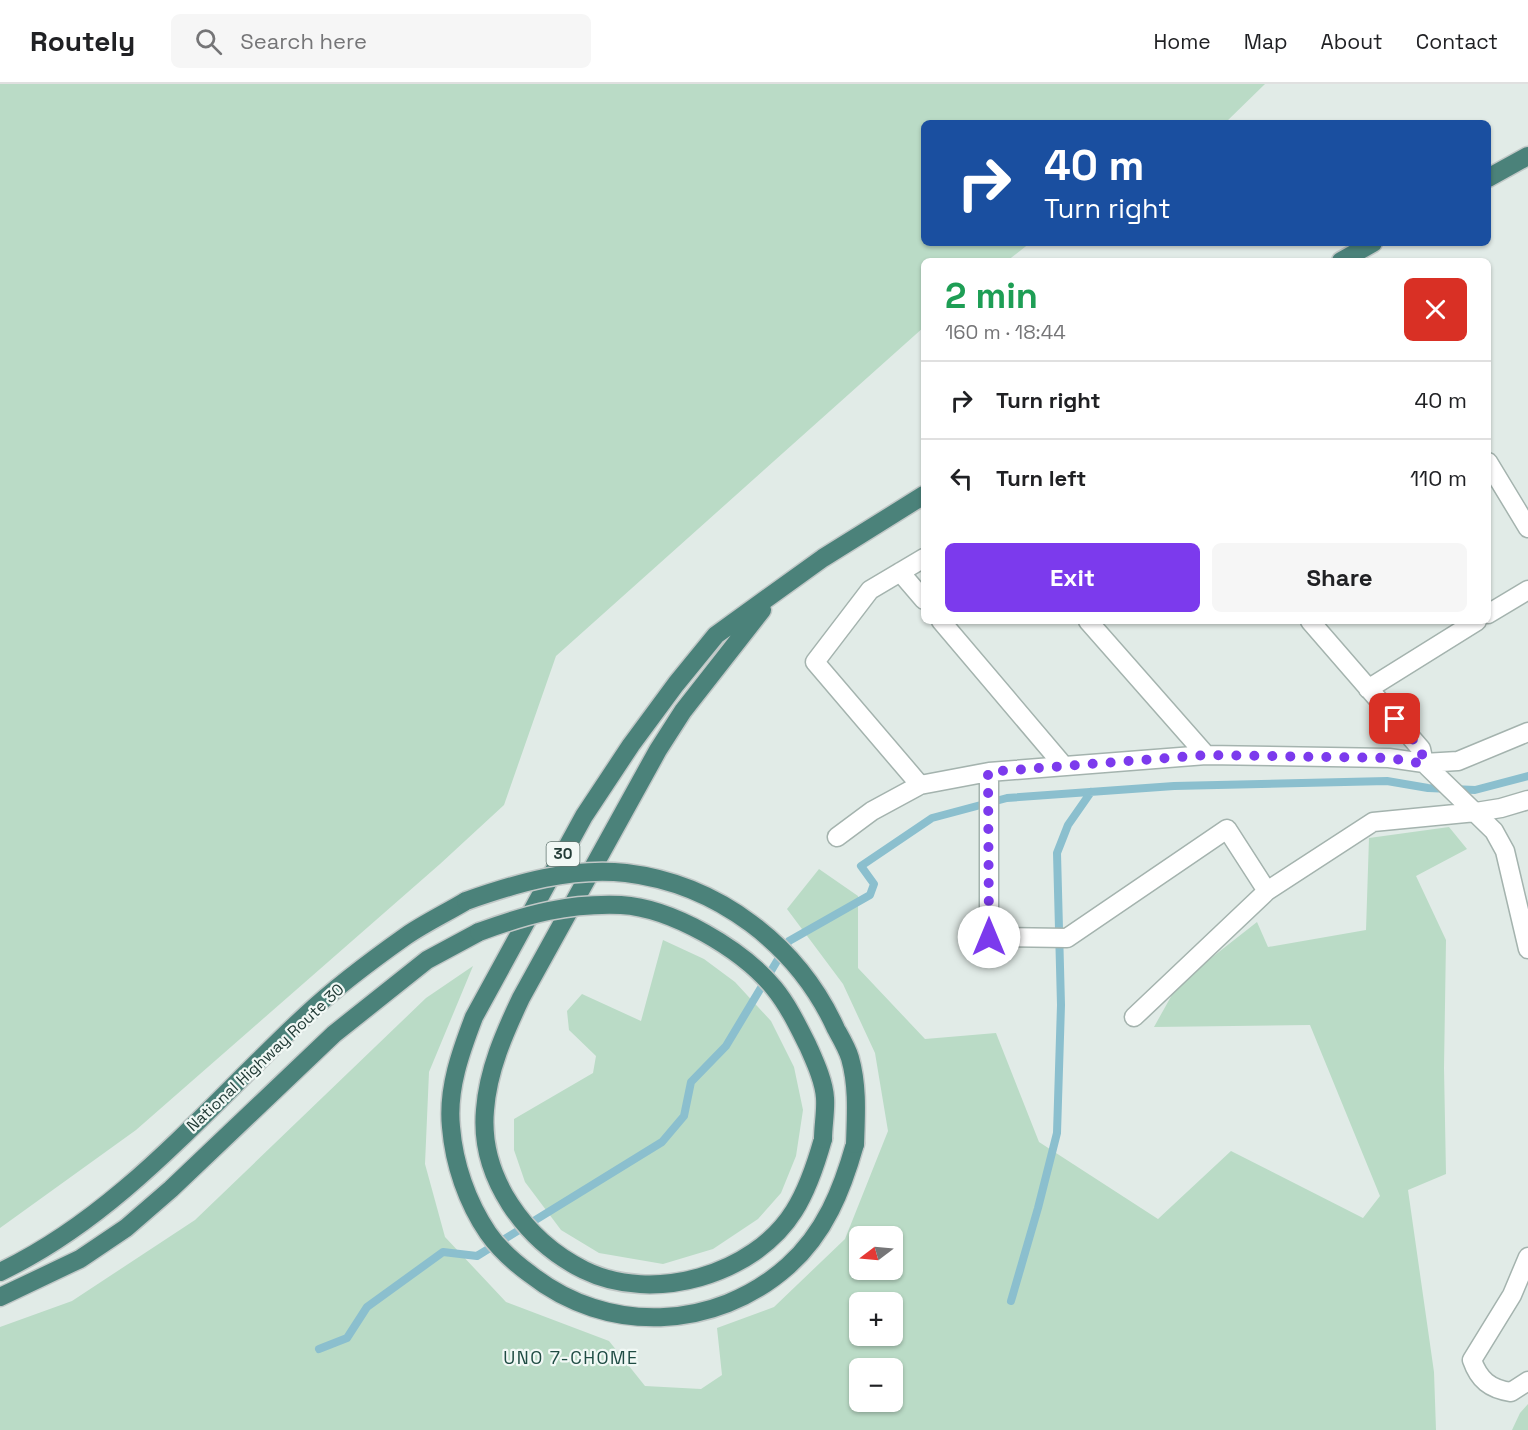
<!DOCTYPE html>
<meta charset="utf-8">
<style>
body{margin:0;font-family:"Space Grotesk",sans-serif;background:#f6f6f6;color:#202124;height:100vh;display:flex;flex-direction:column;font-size:22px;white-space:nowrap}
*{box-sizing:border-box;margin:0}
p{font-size:20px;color:#757577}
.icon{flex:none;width:33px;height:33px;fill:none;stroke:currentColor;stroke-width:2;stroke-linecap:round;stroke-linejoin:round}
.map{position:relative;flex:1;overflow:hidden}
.sheet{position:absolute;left:921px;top:174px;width:570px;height:366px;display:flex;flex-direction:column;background:#fff;border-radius:9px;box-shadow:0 2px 4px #0004}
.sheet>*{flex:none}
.hud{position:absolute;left:921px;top:36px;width:570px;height:126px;border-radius:9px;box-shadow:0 2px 4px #0004;background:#1a4fa0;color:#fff;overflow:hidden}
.needle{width:39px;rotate:254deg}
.fabs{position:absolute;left:849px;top:1142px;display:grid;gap:12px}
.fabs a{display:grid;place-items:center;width:54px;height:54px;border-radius:9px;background:#fff;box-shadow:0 2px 4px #0004;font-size:30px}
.pin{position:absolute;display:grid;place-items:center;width:51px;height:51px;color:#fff;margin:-26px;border-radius:12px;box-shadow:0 3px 9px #0006}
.me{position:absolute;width:66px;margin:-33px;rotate:0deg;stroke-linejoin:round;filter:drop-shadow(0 0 4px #0008)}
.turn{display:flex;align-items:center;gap:21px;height:126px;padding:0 24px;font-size:27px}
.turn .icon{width:78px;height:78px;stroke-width:2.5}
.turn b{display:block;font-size:42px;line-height:51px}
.round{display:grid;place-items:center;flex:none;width:63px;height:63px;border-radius:9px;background:#f6f6f6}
.headline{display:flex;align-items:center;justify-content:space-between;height:102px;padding:0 24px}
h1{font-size:36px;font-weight:600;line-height:45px;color:#1e9e55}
.action{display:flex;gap:12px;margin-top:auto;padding:12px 24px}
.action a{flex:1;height:69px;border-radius:9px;background:#7c3aed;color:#fff;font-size:24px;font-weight:600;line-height:69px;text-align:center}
.action a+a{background:#f6f6f6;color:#202124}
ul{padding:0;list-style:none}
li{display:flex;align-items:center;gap:18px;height:78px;padding:0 24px;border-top:2px solid #e0e0e0}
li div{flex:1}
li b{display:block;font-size:22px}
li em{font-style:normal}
header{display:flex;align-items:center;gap:36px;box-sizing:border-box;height:84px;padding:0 30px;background:#fff;border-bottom:2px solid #e0e0e0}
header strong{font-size:28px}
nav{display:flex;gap:33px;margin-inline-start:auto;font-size:21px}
.search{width:420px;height:54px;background:#f6f6f6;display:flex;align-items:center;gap:15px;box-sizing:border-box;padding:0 21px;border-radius:9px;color:#757577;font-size:22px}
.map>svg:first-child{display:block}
.green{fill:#badbc6;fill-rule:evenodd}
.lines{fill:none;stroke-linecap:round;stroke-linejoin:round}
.stream{stroke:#8bbfce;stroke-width:8}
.minor-casing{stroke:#a4b3ae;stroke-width:21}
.trunk-casing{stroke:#c1c8c7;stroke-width:21}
.minor{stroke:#fff;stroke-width:18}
.trunk{stroke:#4b827a;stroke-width:18}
.trunk-bridge-casing{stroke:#c1c8c7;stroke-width:21;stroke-linecap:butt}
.trunk-bridge{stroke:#4b827a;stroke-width:18}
.route{stroke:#7c3aed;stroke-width:10;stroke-dasharray:0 18}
.labels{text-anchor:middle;stroke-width:4.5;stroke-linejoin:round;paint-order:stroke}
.shield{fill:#f1f8f5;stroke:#60746f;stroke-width:1.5}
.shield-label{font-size:15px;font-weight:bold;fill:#223b36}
.street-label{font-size:16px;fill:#223b36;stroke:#f1f8f5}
.neighbourhood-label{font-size:18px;letter-spacing:1.5px;fill:#1f4c44;stroke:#f1f8f5}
</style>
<header>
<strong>Routely</strong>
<div class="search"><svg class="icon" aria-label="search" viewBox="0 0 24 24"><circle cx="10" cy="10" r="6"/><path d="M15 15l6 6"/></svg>Search here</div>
<nav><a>Home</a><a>Map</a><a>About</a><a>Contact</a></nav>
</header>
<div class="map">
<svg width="1528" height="1346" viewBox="0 0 1528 1346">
<rect width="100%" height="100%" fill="#e1ebe7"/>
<path class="green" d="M0,0H1265L1225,39H924V159H1030L1007,177H924V243L556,572L504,721L440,780L136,1046L0,1144Z
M1449,743L1467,765L1416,792L1446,856L1444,984L1446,1090L1408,1106L1434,1288L1436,1346H0V1243L72,1217L195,1136L426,914L473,882L429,988L425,1080L445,1153L506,1218L609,1257L645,1302L701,1305L722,1291L717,1244L774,1223L845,1155L888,1047L875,969L843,900L787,825L819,785L858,812V884L925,955L996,949L1039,1058L1158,1135L1231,1067L1363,1134L1380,1112L1310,941L1154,943L1178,900L1257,838L1268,863L1366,846L1369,754ZM860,1152H892V1185H860ZM860,1218H892V1251H860ZM860,1284H892V1317H860Z
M663,856L704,875L735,898L771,937L794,983L803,1026L796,1072L781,1109L758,1135L713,1165L663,1180L599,1169L561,1146L525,1098L514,1066V1035L593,989L596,972L569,946L567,927L582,910L641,937Z
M1528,1320V1346H1512L1520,1329Z"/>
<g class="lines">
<path class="stream" d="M1011,1217L1038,1124L1057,1049L1061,921L1057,769L1068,741L1091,708
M319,1265L347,1254L367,1223L443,1168L477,1172L662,1058L684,1032L691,998L726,962L789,857L870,811L874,800L861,782L932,734L1007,714L1174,702L1387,697L1428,704L1475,706L1528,692"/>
<g class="minor-casing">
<path id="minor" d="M1488,378L1528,444
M900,488L924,516
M1488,530L1528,506
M941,537L1064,682
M1088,537L1206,671
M1310,537L1421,665L1424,679L1494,747L1505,767L1528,865
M1368,605L1477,537
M989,688V853L1067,854L1227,745L1267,807
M920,701L815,578L870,506L924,474
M837,753L872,727L920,701L989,688L1206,671L1389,674L1424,679L1458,677L1528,648
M1134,933L1267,807L1373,738L1476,728L1501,724L1528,716
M1528,1173L1512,1211L1472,1276C1479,1296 1490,1305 1511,1308L1528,1297"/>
</g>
<g class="trunk-casing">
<path id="trunk" d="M1488,94L1528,72
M1341,177L1373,159
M762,526L683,627L658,666L521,914C504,950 488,986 485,1026C479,1093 525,1157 584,1186C653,1220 754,1191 794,1127C808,1105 816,1080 823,1055
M855,1060C842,1106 825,1149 788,1182C715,1247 607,1251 530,1190C515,1179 499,1165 488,1149C467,1118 454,1080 451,1043C447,1005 461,967 474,933L584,732L631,661L676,600L716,551L823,474L924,411
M0,1188C122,1130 209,1021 306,931C337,902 372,876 406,852C425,839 446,829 466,817
M0,1213L80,1175L126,1144L171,1105L334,950L427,876L479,848"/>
</g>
<use href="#minor" class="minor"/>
<use href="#trunk" class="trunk"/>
<g class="trunk-bridge-casing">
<path id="trunk-bridge" d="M466,817C517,799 571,783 626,789C718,800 798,861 836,945C841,954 847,964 850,974C858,1002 856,1031 855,1060
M479,848C528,830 568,819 621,821C672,824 742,865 774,904C788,921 798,942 808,962C815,978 824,997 825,1014C826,1027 823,1042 823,1055"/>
</g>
<use href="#trunk-bridge" class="trunk-bridge"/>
</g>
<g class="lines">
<path class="route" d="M989,853L988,688L1206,671L1389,674L1424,680L1421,665L1395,635"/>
</g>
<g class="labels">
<rect class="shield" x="546.5" y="758" width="33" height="24" rx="4.5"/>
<g class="shield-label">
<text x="563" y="775">30</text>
</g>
<g class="street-label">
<text transform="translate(265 973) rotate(-43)" y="6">National Highway Route 30</text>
</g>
<g class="neighbourhood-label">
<text x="571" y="1280">UNO 7-CHOME</text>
</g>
</g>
</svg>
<div class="fabs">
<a><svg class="needle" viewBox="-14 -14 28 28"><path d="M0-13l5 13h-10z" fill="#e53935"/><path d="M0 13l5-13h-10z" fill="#757577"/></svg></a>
<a>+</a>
<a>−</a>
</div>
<div class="pin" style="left:1395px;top:635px;background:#d93025"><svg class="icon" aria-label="arrive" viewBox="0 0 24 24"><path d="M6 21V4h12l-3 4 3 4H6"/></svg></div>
<svg class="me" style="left:989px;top:853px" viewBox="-20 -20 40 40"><circle r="19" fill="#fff"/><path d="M0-13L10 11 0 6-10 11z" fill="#7c3aed"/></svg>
<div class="hud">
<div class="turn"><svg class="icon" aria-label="right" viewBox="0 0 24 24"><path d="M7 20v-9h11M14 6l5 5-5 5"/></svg><div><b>40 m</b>Turn right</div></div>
</div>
<section class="sheet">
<div class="headline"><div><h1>2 min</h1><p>160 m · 18:44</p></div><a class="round" style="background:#d93025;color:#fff"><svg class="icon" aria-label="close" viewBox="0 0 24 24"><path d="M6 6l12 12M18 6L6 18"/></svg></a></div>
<ul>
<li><svg class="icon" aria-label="right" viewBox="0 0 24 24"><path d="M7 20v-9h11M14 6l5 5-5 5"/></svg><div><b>Turn right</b></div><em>40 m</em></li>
<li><svg class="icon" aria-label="left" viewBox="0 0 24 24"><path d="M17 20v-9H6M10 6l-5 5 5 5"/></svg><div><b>Turn left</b></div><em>110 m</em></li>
</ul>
<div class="action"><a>Exit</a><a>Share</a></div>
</section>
</div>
